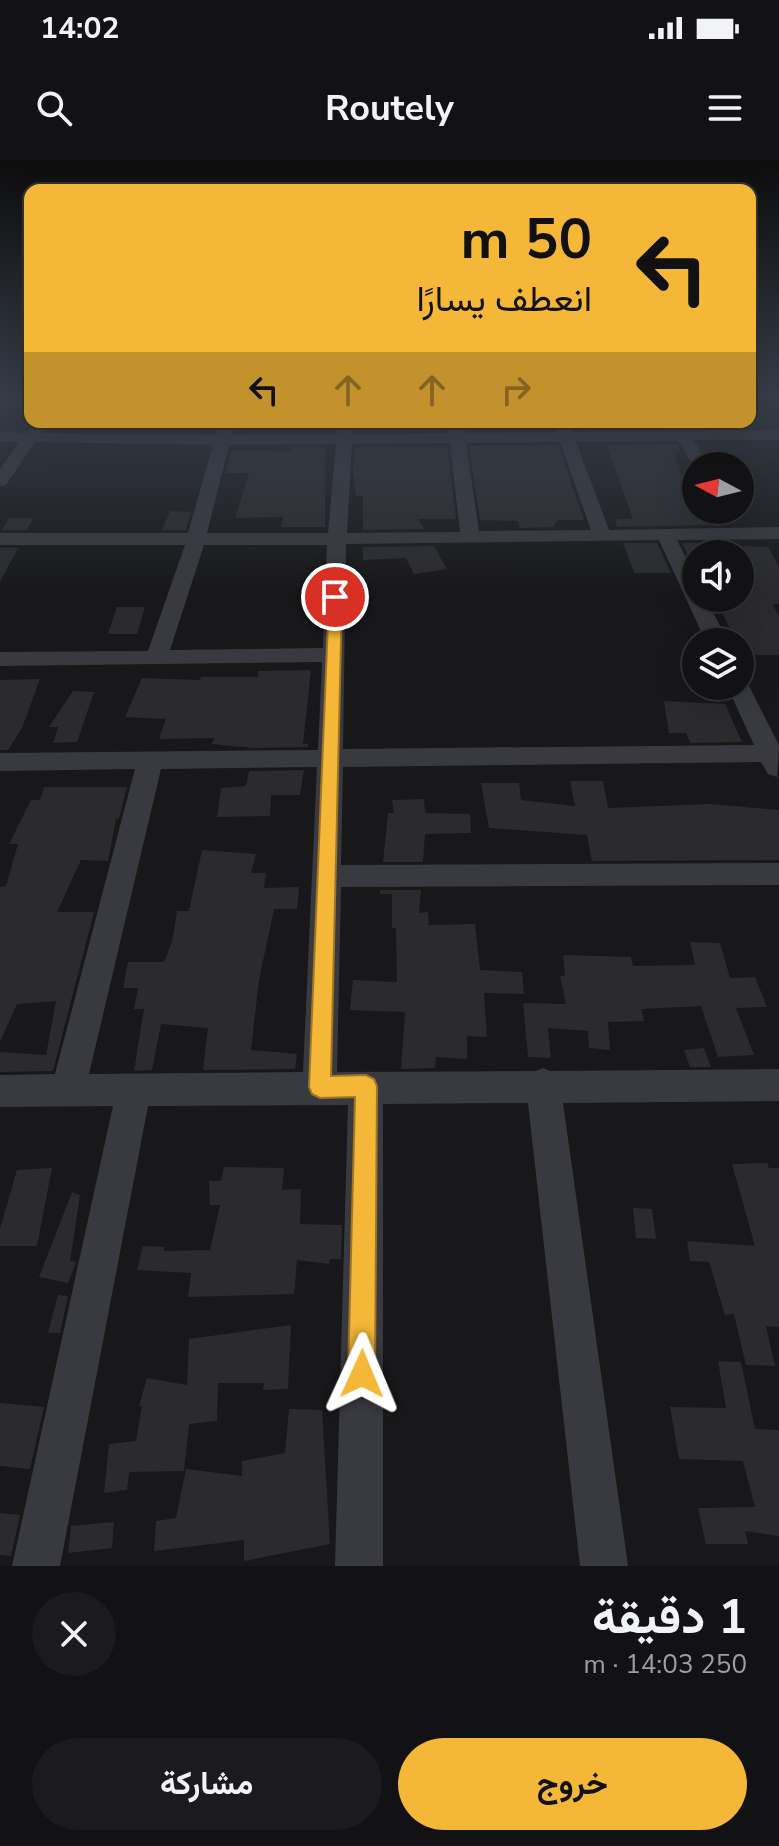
<!DOCTYPE html>
<html lang="ar">
<meta charset="utf-8">
<style>
body{margin:0;font-family:"Nunito Sans",Vazirmatn,sans-serif;background:#1b1b1d;color:#f1f3f6;direction:rtl;height:100vh;display:flex;flex-direction:column;font-size:30px;white-space:nowrap}
*{box-sizing:border-box;margin:0}
p{font-size:26px;color:#9c9ea0}
.icon{flex:none;width:44px;height:44px;fill:none;stroke:currentColor;stroke-width:2;stroke-linecap:round;stroke-linejoin:round}
.map{position:relative;height:1406px;overflow:hidden;direction:ltr}
.sheet{display:flex;flex-direction:column;background:#121214;flex:1}
.sheet>*{flex:none}
.banner{position:absolute;left:24px;top:24px;width:732px;height:244px;border-radius:16px;box-shadow:0 8px 32px #0002,0 0 0 2px #313234;direction:rtl;background:#f4b737;color:#111;overflow:hidden}
.needle{width:52px;rotate:277deg}
.controls{position:absolute;left:682px;top:292px;display:grid;gap:16px}
.controls a{display:grid;place-items:center;width:72px;height:72px;border-radius:50%;background:#121214;box-shadow:0 8px 32px #0002,0 0 0 2px #313234;font-size:40px}
.pin{position:absolute;display:grid;place-items:center;width:68px;height:68px;color:#fff;margin:-34px;border:4px solid #fff;border-radius:50%;box-shadow:0 2px 8px #0007}
.me{position:absolute;width:88px;margin:-44px;rotate:1deg;stroke-linejoin:round;filter:drop-shadow(0 0 6px #0008)}
.turn{display:flex;align-items:center;gap:28px;height:168px;padding:0 32px;font-size:36px}
.turn .icon{width:104px;height:104px;stroke-width:2.5}
.turn b{display:block;font-size:56px;line-height:68px}
.lanes{display:flex;align-items:center;height:76px;padding:0 32px;background:#0003;justify-content:center;gap:40px;direction:ltr}
.lanes .off{opacity:.35}
.round{display:grid;place-items:center;flex:none;width:84px;height:84px;border-radius:42px;background:#1b1b1d}
.overview{display:flex;align-items:center;justify-content:space-between;height:136px;padding:0 32px}
h1{font-size:48px;font-weight:700;line-height:60px}
.primary-button{display:flex;gap:16px;margin-top:auto;padding:16px 32px}
.primary-button a{flex:1;height:92px;border-radius:48px;background:#f4b737;color:#111;font-size:32px;font-weight:700;line-height:92px;text-align:center}
.primary-button a+a{background:#1b1b1d;color:#f1f3f6}
.status{display:flex;justify-content:space-between;align-items:center;height:56px;padding:0 40px;background:#121214;direction:ltr}
.status svg{height:22px;fill:currentColor}
header{display:flex;justify-content:space-between;align-items:center;height:104px;padding:0 32px;background:#121214;font-size:36px;font-weight:700}
.map>svg:first-child{display:block}
.building{fill:#2b2b2e}
.lines{fill:none;stroke-linecap:round;stroke-linejoin:round}
.street{fill:#393a40;fill-rule:evenodd}
.route{fill:#f4b737;stroke:#9f7724;stroke-width:2}
</style>
<div class="status"><b>14:02</b><svg viewBox="0 0 49 12"><path d="M0 12V9h3v3zM5 12V6h3v6zM10 12V3h3v9zM15 12V0h3v12zM26 1h20v11H26zM47 4h2v5h-2z"/></svg></div>
<header><svg class="icon" aria-label="menu" viewBox="0 0 24 24"><path d="M4 6h16M4 12h16M4 18h16"/></svg>Routely<svg class="icon" aria-label="search" viewBox="0 0 24 24"><circle cx="10" cy="10" r="6"/><path d="M15 15l6 6"/></svg></header>
<div class="map">
<svg width="779" height="1406" viewBox="0 0 779 1406">
<rect width="100%" height="100%" fill="#18181a"/>
<path class="building" d="M365,262H446V270L364,271Z
M466,262H531L551,264L553,269L468,270Z
M599,262H663L667,268L601,269Z
M676,284L681,291L674,292L690,346L702,350L709,365L617,367L615,359H633L607,285Z
M558,285L584,360H557L554,367L520,368L518,361L480,360L469,286Z
M447,286L456,359H418L424,369L363,370V336H356L353,311L355,287Z
M291,287H325V367H281L283,357L235,358L249,313H226L232,290L290,291Z
M170,351L191,352L186,370H162Z
M9,358H33L27,370H2Z
M623,383H657L671,413H634Z
M682,383H716L722,394L687,393Z
M434,386L447,409L414,414L406,398L363,400V387Z
M740,386L768,387L779,406V444L773,445L779,456V495H747L740,481H736L715,438H740Z
M0,388H18L0,422Z
M117,447H145L137,474H108Z
M311,510L303,584H308V587L253,588L212,584L214,578L159,579L166,559L125,557L142,518L200,520L201,517H258V511Z
M40,519L22,568L8,590H0V520Z
M73,531L94,532L77,582L53,583L58,567H49Z
M664,541L725,544L742,582L690,583L686,573H669Z
M304,610L300,635H271L270,656L217,657L221,628L246,626L249,611Z
M570,621H603L608,648L710,644L779,650V700L592,701L587,675L489,668L481,623H519L521,640L575,646Z
M44,627H127L119,658L116,659L108,701L81,700L57,752H94L53,911L0,912V892L46,895L56,841L17,844L0,882V727L6,726L18,684H9L31,640H40Z
M424,639L425,653L470,654L471,673L425,674L423,702H383L388,653H394L392,640Z
M202,690L256,694L251,713H266L264,728L299,727L297,749H274L259,820L251,890L297,894L295,909L203,910L208,868L161,864L152,910L134,911L144,849H134L138,828H123L128,802H164L172,782L177,751H189Z
M380,730H421L419,753L428,752L429,765L475,764L480,810L522,812L524,834L484,833L487,877L467,876V899L436,897L435,908L401,909L405,852L350,850L353,820L397,822L396,768H392V734H380Z
M690,782L720,783L730,818L755,817L767,847L736,848L754,895L718,897L701,846L641,849L644,861L608,862L610,890L589,888L588,871L548,868L551,898L528,897L523,843L566,844L560,816H565L563,795L631,797L633,806L695,805Z
M704,888L711,907H690L684,890Z
M767,1003L769,1008H779V1167L766,1166L775,1206L746,1205L734,1154L725,1155L709,1102L690,1101L687,1081L755,1086L732,1004Z
M224,1007L284,1008L282,1030L301,1029L300,1064L342,1065L341,1099H330L329,1104L297,1100L294,1134L188,1137L191,1113L137,1110L143,1086L164,1087V1091L210,1090L220,1045H210L209,1021H221Z
M52,1008L37,1086H0V1069L17,1010Z
M72,1032L80,1035L70,1101L76,1102L68,1123L39,1117Z
M633,1048L652,1049L656,1079L636,1078Z
M58,1135L68,1136L60,1173H48Z
M291,1165L288,1229L263,1230L264,1223H218L217,1261L189,1264L184,1311L129,1312L127,1330L104,1333L109,1284L136,1281L142,1246H139L147,1218L187,1225L189,1179Z
M718,1201L741,1202L755,1269L779,1270V1376L745,1371L748,1384H706L698,1348L755,1347L743,1301L679,1299L670,1247L726,1248Z
M0,1243L44,1247L30,1309L0,1306Z
M289,1249L322,1250L330,1384L244,1401V1380L154,1391L156,1361L176,1358L186,1309L242,1316V1301L285,1293Z
M0,1353L20,1355L11,1396L0,1395Z
M114,1362L112,1388L68,1393L71,1366Z"/>
<g class="lines">
<path class="street" d="M35,262L46,266L41,273L216,275L221,262H233L232,275L337,274L338,262H354L353,274L449,273V262H463L465,273L557,272L554,262H568L572,272L779,270V280H694L707,306H696V310L678,281L576,282L609,370L779,367V379L677,380L696,418V438H706L728,482H706L659,380L346,384L343,589L754,585L727,526H740V519L749,526L779,585L777,617L768,614L761,602L343,607L341,705L779,703V725L341,727L337,912L536,911L543,908L550,911L779,909V941L563,943L628,1406H580L528,943L383,944V1406H335L348,945L148,946L60,1406H12L113,946L0,947V915L55,914L135,609L0,611V593L318,590L322,502L0,506V492L148,491L185,385H0V373H188L213,285L35,282L6,325L0,326V309L19,282H0V272L26,273ZM560,282L591,370L479,371L466,283ZM450,283L460,372L347,373L352,284ZM336,284L328,373H207L229,285ZM204,385H327L323,488L170,490ZM317,607L303,912L89,914L161,609Z"/>
</g>
<linearGradient id="sky" x2="0" y2="1"><stop stop-color="#0d0d0e"/><stop offset="0.55" stop-color="#373d49"/><stop offset="1" stop-color="#373d49" stop-opacity="0"/></linearGradient>
<rect width="779" height="433" fill="url(#sky)"/>
<path class="route" d="M335,433L342,437L331,916L366,915L374,919L377,926L375,1214L371,1224L362,1228L352,1224L348,1214L355,937L320,938L312,934L309,927L329,437Z"/>
</svg>
<div class="controls">
<a><svg class="needle" viewBox="-14 -14 28 28"><path d="M0-13l5 13h-10z" fill="#e53935"/><path d="M0 13l5-13h-10z" fill="#9c9ea0"/></svg></a>
<a><svg class="icon" aria-label="sound" viewBox="0 0 24 24"><path d="M4 9h4l5-4v14l-5-4H4zM17 9q2 3 0 6"/></svg></a>
<a><svg class="icon" aria-label="layers" viewBox="0 0 24 24"><path d="M12 4l9 5-9 5-9-5zM3 14l9 5 9-5"/></svg></a>
</div>
<div class="pin" style="left:335px;top:437px;background:#d93025"><svg class="icon" aria-label="arrive" viewBox="0 0 24 24"><path d="M6 21V4h12l-3 4 3 4H6"/></svg></div>
<svg class="me" style="left:362px;top:1214px" viewBox="-20 -20 40 40"><path d="M0-17L14 15 0 8-14 15z" fill="#f4b737" stroke="#fff" stroke-width="4"/></svg>
<div class="banner">
<div class="turn"><svg class="icon" aria-label="left" viewBox="0 0 24 24"><path d="M17 20v-9H6M10 6l-5 5 5 5"/></svg><div><b>50 m</b>انعطف يسارًا</div></div>
<div class="lanes"><svg class="icon" aria-label="left" viewBox="0 0 24 24"><path d="M17 20v-9H6M10 6l-5 5 5 5"/></svg><svg class="icon off" aria-label="ahead" viewBox="0 0 24 24"><path d="M12 20V5M6 11l6-6 6 6"/></svg><svg class="icon off" aria-label="ahead" viewBox="0 0 24 24"><path d="M12 20V5M6 11l6-6 6 6"/></svg><svg class="icon off" aria-label="right" viewBox="0 0 24 24"><path d="M7 20v-9h11M14 6l5 5-5 5"/></svg></div>
</div>
</div>
<section class="sheet">
<div class="overview"><div><h1>1 دقيقة</h1><p>250 m · 14:03</p></div><a class="round"><svg class="icon" aria-label="close" viewBox="0 0 24 24"><path d="M6 6l12 12M18 6L6 18"/></svg></a></div>
<div class="primary-button"><a>خروج</a><a>مشاركة</a></div>
</section>
